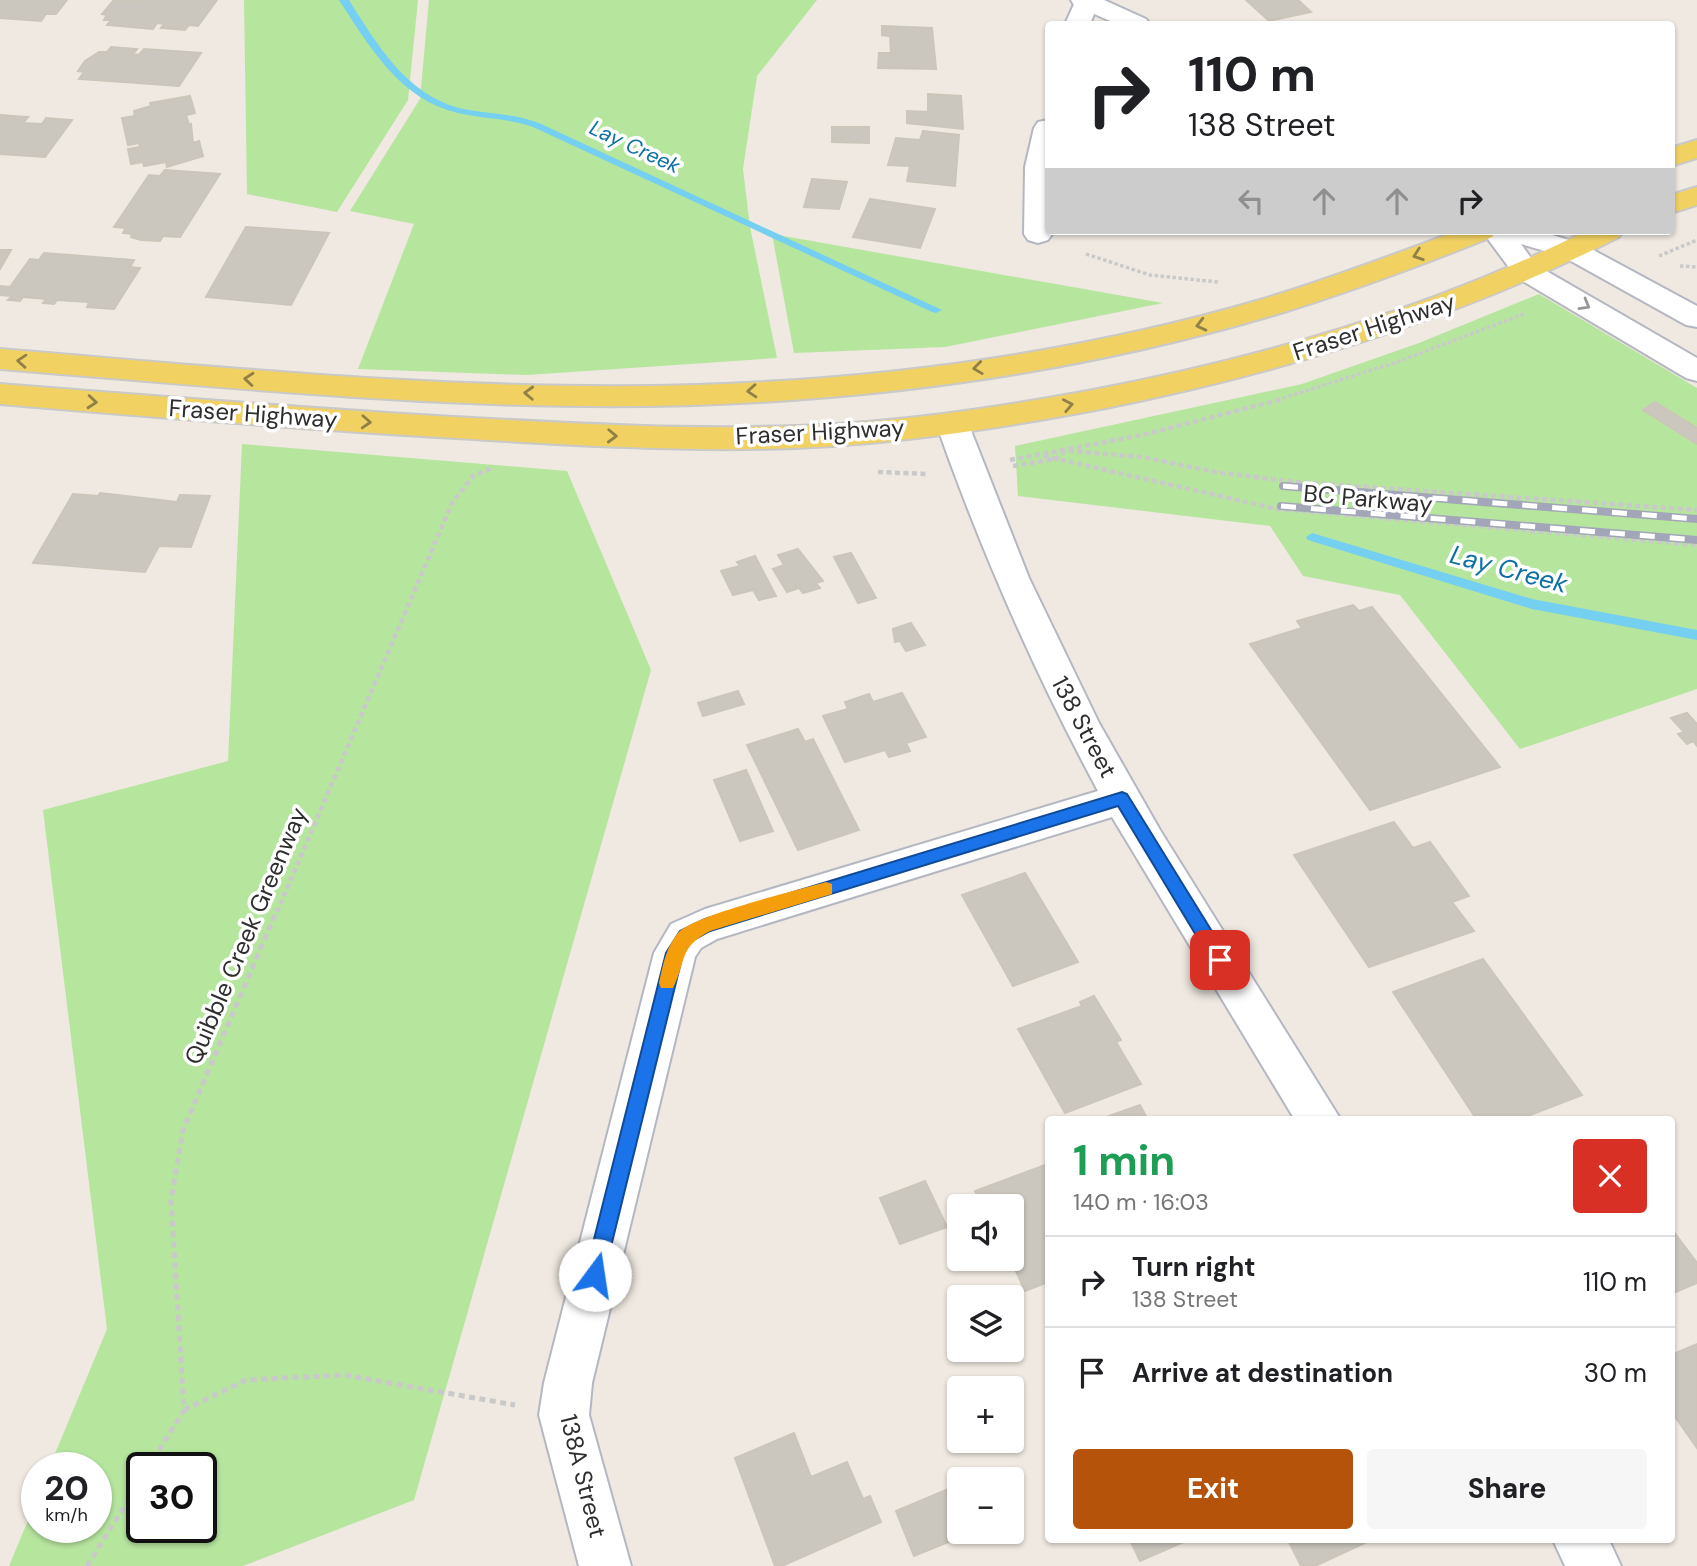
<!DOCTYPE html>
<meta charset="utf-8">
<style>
body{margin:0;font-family:"DM Sans",sans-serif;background:#f6f6f6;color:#202124;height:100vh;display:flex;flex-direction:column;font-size:26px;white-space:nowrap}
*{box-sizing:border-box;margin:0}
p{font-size:23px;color:#757577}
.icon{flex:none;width:38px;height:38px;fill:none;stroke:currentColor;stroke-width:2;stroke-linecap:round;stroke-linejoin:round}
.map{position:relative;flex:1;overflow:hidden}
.side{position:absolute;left:1045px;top:1116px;width:630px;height:427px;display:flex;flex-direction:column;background:#fff;border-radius:7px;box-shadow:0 2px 5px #0004}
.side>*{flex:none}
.hud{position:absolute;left:1045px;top:21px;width:630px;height:214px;border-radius:7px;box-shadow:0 2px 5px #0004;background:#fff;color:#202124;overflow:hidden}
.tools{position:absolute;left:947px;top:1194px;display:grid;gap:14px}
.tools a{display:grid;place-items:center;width:77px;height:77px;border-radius:7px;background:#fff;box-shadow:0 2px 5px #0004;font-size:35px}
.speed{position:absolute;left:21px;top:1452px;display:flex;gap:14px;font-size:35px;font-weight:700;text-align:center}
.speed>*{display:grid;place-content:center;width:91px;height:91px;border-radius:50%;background:#fff;box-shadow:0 2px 5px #0004;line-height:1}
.speed small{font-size:18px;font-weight:400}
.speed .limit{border:4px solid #111;border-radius:10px;background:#fff;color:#111}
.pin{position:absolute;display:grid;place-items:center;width:60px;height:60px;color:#fff;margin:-30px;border-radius:14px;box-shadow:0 4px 10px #0006}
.me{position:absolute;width:77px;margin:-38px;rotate:14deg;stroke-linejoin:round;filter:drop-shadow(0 0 5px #0008)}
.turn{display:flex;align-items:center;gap:24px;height:147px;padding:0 28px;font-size:32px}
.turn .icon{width:91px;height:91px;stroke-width:2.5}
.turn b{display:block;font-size:49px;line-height:60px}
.lanes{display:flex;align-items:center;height:66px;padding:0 28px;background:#0003;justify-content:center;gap:35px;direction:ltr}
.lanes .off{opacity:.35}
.round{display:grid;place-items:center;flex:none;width:74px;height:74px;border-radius:7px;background:#f6f6f6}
.headline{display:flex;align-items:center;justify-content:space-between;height:119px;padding:0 28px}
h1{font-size:42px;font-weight:700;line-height:52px;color:#1e9e55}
.cta{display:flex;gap:14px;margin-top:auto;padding:14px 28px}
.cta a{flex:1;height:80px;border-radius:7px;background:#b45309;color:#fff;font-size:28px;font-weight:700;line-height:80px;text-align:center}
.cta a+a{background:#f6f6f6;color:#202124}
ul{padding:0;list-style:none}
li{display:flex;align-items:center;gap:21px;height:91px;padding:0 28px;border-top:2px solid #e0e0e0}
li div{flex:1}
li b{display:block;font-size:26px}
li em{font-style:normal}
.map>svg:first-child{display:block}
.green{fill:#b6e59e;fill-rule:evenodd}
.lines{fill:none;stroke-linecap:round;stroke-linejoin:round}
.stream{fill:#75cff0;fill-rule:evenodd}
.building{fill:#cbc7bf;stroke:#cbc5ba;stroke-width:2}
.street-casing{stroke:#b4b7c1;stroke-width:4}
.secondary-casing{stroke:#b4b7c1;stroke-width:4}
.primary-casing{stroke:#c9c9c9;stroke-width:4}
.path-far2{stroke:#c9c9c9;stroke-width:3.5;stroke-dasharray:3.5 2.5;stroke-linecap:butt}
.path-far1{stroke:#c9c9c9;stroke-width:4.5;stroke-dasharray:5 3.5;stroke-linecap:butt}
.path{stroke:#c9c9c9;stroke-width:5;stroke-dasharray:6 4.5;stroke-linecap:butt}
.street{fill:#fff;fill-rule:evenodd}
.secondary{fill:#fff;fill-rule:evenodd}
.primary{fill:#f2d163;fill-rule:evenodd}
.rail-casing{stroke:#a3a6b8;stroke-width:8}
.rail{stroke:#fff;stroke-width:5;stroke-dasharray:15;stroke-linecap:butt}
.oneway{stroke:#908048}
.oneway2{stroke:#969696}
.route{fill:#1a73e8;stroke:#114b97;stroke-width:2}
.slow{fill:#f59e0b}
.labels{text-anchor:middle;stroke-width:7;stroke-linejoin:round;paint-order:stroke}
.far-water-label{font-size:21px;font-style:italic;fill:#0d6fa3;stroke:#fff}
.street-label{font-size:24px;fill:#2e2e2e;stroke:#fff}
.water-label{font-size:26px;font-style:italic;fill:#0d6fa3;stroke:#fff}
</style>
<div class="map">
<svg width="1697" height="1566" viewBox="0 0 1697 1566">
<rect width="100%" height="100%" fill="#efe9e1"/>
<path class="green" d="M244,0H418L408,100L337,212L247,194Z
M429,0H817L757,76L743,169L750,227L777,358L527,375L358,369L414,224L350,211L420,99Z
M772,234L1163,303L945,347L794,353Z
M1539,294L1697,388V689L1520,749L1400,595L1303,576L1270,526L1018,496L1015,446L1302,384L1419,343Z
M242,444L567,471L651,670L414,1500L243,1566H9L37,1499V1528H96V1468H49L107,1329L43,810L228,761ZM142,1468H201V1528H142Z"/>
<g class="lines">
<path class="stream" d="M339,0H349C376,43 406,94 459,108C486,114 513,113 539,123L942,310L936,313L932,312L533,127C508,118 483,119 458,113C400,100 369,46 339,0Z
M1312,533L1532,599L1697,630V640L1532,609L1308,540L1306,537Z"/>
</g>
<path class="building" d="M0,0H67L56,14H46L41,21L0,18Z
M179,0H217L198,26L189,25L185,30L161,28L164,24L157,23L153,29L107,25L111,20H104L107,15L102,14L113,1Z
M1246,0H1298L1311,12L1269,21Z
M882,26L932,28L936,69L878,68L879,53H891L890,36L882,35Z
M111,47L137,49L133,54L139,55L144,49L201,53L179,86L79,79L84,72L78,71L85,61L99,52H107Z
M928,94L961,96L963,129L907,123V111L928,112Z
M190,96L195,113L186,115L189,125L191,124L193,143L199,141L203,156L167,167L166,162L144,166L143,162L131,164L128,149L140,147L139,143L128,145L122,118L135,116L134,111L151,106L150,103Z
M0,115L28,117L23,123L42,124L46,118L72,120L45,157L0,154Z
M832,127H869V143L832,142Z
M923,131L959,135L955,186L907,181L910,166L888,165L896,138L920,140Z
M165,170L220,174L180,237L163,236L160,241L141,240L131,237L132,234L123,233L126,228L114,227L149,175L160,176Z
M812,179L847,182L839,209L804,207Z
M870,199L935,209L920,248L853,237Z
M246,227L329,233L291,305L206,297Z
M0,250H11L0,269Z
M44,253L134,260L130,267L140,268L114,309L87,307L89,302L57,300L54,304L43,303L46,299L23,297L20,301L8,300L12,296L0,295L1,286L10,287L30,259L39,260Z
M1655,402L1697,428V444L1643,410Z
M100,493L177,502L180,495L210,496L191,547L159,546L145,572L33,563L73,494L98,496Z
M798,549L823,581L816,583L820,588L803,593L799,588L787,592L773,569L784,565L778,555Z
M851,553L876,598L858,603L834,557Z
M755,556L776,596L759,600L753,590L733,595L721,571L740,566L737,562Z
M1353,605L1359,611L1372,607L1500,767L1370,810L1250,644L1302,628L1297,621Z
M911,623L925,645L906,651L900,641L895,642L893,629Z
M738,691L744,704L703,716L698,703Z
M902,693L926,737L906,743L910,751L889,757L885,750L845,762L823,716L848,709L845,702L869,694L873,702Z
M1687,713L1697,724V746L1693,741L1687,744L1678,734L1684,732L1671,718Z
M798,729L805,742L813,739L859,830L798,850L747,745Z
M746,770L773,831L740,841L714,780Z
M1394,822L1413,848L1430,842L1469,896L1452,902L1474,931L1369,967L1294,855Z
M1025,873L1078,962L1013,986L962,895Z
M1483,959L1582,1095L1517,1120H1477L1393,992Z
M1094,996L1121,1040L1116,1042L1141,1084L1065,1113L1018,1029L1082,1006L1080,1002Z
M1140,1105L1148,1120H1098Z
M1048,1164V1282L1025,1291L1010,1258L1012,1206H982L975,1191Z
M925,1181L947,1227L900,1244L880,1198Z
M1671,1228L1697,1263V1283L1671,1294Z
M1697,1344V1448L1671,1411V1355Z
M794,1433L811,1477L847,1462L863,1499L870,1496L881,1522L782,1566H775L735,1458Z
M953,1487L959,1500V1531L973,1532L914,1556L896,1511Z
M1130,1540H1185L1186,1541L1140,1561Z
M1288,1540H1371L1315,1566H1301Z"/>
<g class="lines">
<g class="street-casing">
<path id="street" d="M1076,0L1099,2L1090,24H1065Z
M1048,120V231L1052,234L1048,240L1038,243L1028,240L1024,234L1025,167L1034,128L1038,122Z
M952,413L963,416L968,423L1029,578L1099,723L1160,830L1341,1120H1295L1112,817L717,939L701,948L695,957L592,1383L589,1415L631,1566H579L539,1415L544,1383L654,953L671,924L705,909L1098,791C1034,672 981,551 936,423L941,416Z
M1553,1540H1609L1621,1566H1565Z"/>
</g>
<g class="secondary-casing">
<path id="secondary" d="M1071,0H1104L1146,19L1150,24H1117L1074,5Z
M1482,231H1539L1582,244L1697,306V327L1686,325L1562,256L1521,244L1536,265L1697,358V381L1686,378L1516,277Z"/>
</g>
<g class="primary-casing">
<path id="primary" d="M1697,140V158L1671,166V148Z
M1697,187V205L1671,213V195Z
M1456,231H1496L1492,237C1424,264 1355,290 1284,312C1115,363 937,392 760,402C507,417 252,389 0,369V349C231,368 464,392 696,385C886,379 1078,353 1260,300C1326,280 1391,256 1456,231Z
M1586,231H1623L1619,237C1455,320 1281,373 1101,409C1000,428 898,444 796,448C682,452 569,445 456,438C304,429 152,417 0,404V384C151,396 302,408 454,417C567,423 681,430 795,426C895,423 995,408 1093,390C1264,357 1430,309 1586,231Z"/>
</g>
<path class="path-far2" d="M1086,254L1150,275L1218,282
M1659,256L1697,240
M1680,266L1697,267
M1277,400L1400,361L1526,313"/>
<path class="path-far1" d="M1069,451L1142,457L1215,472L1296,482L1697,510
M1044,456L1277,509L1697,545
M1010,460L1142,435L1283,399
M1013,466L1056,459L1064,452
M878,472L928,474
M277,912L452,503L473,476L494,467"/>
<path class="path" d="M184,1410L246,1380L344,1375L515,1405
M148,1468L184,1410L171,1200L183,1130L277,910
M87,1566L142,1478"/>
<use href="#street" class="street"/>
<use href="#secondary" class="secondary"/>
<use href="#primary" class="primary"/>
<g class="rail-casing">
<path id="rail" d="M1283,486L1697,519
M1281,506L1697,540"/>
</g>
<use href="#rail" class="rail"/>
</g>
<defs><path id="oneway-chevron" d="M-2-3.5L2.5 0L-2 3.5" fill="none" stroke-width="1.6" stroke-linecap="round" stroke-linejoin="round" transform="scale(1.75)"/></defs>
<g class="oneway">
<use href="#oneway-chevron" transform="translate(1418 255) rotate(161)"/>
<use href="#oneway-chevron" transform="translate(1201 325) rotate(166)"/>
<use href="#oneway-chevron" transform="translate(22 361) rotate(-176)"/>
<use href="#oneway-chevron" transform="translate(978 368) rotate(173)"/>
<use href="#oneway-chevron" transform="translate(249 379) rotate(-175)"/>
<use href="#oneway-chevron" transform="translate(752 391) rotate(176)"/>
<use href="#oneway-chevron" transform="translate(529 393) rotate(-178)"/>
<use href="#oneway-chevron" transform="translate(92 402) rotate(5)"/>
<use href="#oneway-chevron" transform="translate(1068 405) rotate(-11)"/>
<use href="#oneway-chevron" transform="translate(366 422) rotate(3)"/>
<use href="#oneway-chevron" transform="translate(612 436) rotate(2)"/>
</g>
<use class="oneway2" href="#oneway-chevron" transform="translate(1585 305) rotate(30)"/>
<path class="route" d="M1122,792L1127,794L1226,954L1229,960L1226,965H1214L1118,806L710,931L692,941L683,954L604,1275L602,1282L595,1284L588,1282L585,1275L666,953L680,931L705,919Z"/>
<path class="slow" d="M826,882L832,884V894L710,931C678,948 687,960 673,988H661L659,983C663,965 666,947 678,933C693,915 799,890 826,882Z"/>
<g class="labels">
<g class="far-water-label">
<text transform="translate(635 147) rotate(25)" y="7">Lay Creek</text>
</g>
<g class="street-label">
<text transform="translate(1374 327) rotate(-18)" y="8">Fraser Highway</text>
<text transform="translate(253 414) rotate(4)" y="8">Fraser Highway</text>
<text transform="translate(820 432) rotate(-3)" y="8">Fraser Highway</text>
<text transform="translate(1368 499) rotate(5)" y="8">BC Parkway</text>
<text transform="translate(1084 727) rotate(62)" y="8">138 Street</text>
<text transform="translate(246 936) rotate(-67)" y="8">Quibble Creek Greenway</text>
<text transform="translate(583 1476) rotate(76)" y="8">138A Street</text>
</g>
<g class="water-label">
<text transform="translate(1509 569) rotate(15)" y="9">Lay Creek</text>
</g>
</g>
</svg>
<div class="tools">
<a><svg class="icon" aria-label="sound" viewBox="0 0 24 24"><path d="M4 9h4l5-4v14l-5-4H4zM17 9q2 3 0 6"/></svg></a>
<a><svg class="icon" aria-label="layers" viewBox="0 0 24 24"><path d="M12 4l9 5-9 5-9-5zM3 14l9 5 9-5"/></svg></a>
<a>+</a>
<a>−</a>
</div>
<div class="speed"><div>20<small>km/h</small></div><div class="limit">30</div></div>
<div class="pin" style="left:1220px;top:960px;background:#d93025"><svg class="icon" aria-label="arrive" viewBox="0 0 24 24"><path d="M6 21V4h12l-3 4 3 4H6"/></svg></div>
<svg class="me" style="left:595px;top:1275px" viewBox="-20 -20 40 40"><circle r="19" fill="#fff"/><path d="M0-13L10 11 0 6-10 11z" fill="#1a73e8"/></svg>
<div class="hud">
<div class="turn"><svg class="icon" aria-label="right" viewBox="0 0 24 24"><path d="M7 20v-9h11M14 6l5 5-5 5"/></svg><div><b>110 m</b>138 Street</div></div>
<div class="lanes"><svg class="icon off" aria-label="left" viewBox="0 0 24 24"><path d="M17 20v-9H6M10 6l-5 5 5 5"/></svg><svg class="icon off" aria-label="ahead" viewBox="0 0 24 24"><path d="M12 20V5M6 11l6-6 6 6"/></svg><svg class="icon off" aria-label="ahead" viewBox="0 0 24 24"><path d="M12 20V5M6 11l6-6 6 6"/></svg><svg class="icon" aria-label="right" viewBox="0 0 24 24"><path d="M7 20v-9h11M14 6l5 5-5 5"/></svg></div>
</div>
<section class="side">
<div class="headline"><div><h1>1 min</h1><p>140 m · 16:03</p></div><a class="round" style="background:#d93025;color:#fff"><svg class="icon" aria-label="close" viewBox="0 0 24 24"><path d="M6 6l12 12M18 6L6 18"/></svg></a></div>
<ul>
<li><svg class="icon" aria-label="right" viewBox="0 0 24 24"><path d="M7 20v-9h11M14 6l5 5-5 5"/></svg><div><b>Turn right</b><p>138 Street</p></div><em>110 m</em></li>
<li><svg class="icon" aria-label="arrive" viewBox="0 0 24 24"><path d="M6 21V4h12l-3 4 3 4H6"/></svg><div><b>Arrive at destination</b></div><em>30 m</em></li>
</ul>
<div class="cta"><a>Exit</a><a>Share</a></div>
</section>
</div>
